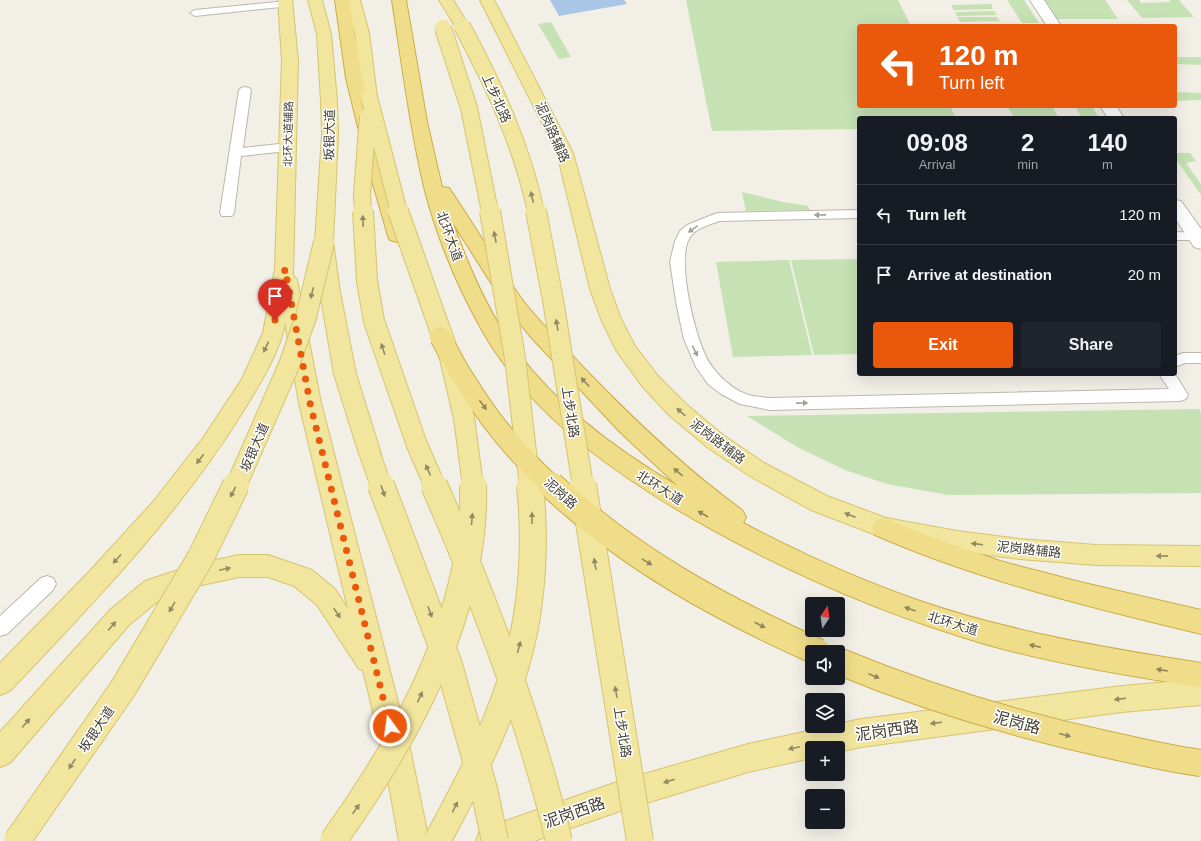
<!DOCTYPE html>
<meta charset="utf-8">
<style>
body{margin:0;font-family:Helvetica,"Noto Sans SC",sans-serif;background:#20242c;color:#f1f3f6;height:100vh;display:flex;flex-direction:column;font-size:15px;white-space:nowrap}
*{box-sizing:border-box;margin:0}
p{font-size:13px;color:#9ea1a6}
.icon{flex:none;width:22px;height:22px;fill:none;stroke:currentColor;stroke-width:2;stroke-linecap:round;stroke-linejoin:round}
.map{position:relative;flex:1;overflow:hidden}
.sheet{position:absolute;left:857px;top:116px;width:320px;height:260px;display:flex;flex-direction:column;background:#171b24;border-radius:4px;box-shadow:0 4px 16px #0002}
.sheet>*{flex:none}
.hud{position:absolute;left:857px;top:24px;width:320px;height:84px;border-radius:4px;box-shadow:0 4px 16px #0002;background:#ea580c;color:#fff;overflow:hidden}
.needle{width:26px;rotate:13deg}
.buttons{position:absolute;left:805px;top:597px;display:grid;gap:8px}
.buttons a{display:grid;place-items:center;width:40px;height:40px;border-radius:4px;background:#171b24;box-shadow:0 4px 16px #0002;font-size:20px}
.pin{position:absolute;display:grid;place-items:center;width:34px;height:34px;color:#fff;margin:-41px -17px;border-radius:50% 50% 50% 0;rotate:-45deg;box-shadow:0 0 4px #0007}
.pin .icon{rotate:45deg}
.me{position:absolute;width:44px;margin:-22px;rotate:346deg;stroke-linejoin:round;filter:drop-shadow(0 0 3px #0008)}
.turn{display:flex;align-items:center;gap:14px;height:84px;padding:0 16px;font-size:18px}
.turn .icon{width:52px;height:52px;stroke-width:2.5}
.turn b{display:block;font-size:28px;line-height:34px}
.eta{display:flex;justify-content:space-evenly;align-items:center;height:68px;text-align:center}
.eta b{font-size:24px;font-weight:700;line-height:28px}
.action{display:flex;gap:8px;margin-top:auto;padding:8px 16px}
.action a{flex:1;height:46px;border-radius:4px;background:#ea580c;color:#fff;font-size:16px;font-weight:700;line-height:46px;text-align:center}
.action a+a{background:#20242c;color:#f1f3f6}
ul{padding:0;list-style:none}
li{display:flex;align-items:center;gap:12px;height:60px;padding:0 16px;border-top:1px solid #363941}
li div{flex:1}
li b{display:block;font-size:15px}
li em{font-style:normal}
.map>svg:first-child{display:block}
.green{fill:#c6e1b4}
.water{fill:#a9c6e7}
.lines{fill:none;stroke-linecap:round;stroke-linejoin:round}
.service-casing{stroke:#bbb8aa;stroke-width:2}
.minor-casing{stroke:#bbb8aa;stroke-width:2}
.primary-casing{stroke:#d5c470;stroke-width:2}
.trunk-casing{stroke:#cbac47;stroke-width:2}
.service{fill:#fff;fill-rule:evenodd}
.minor{fill:#fff;fill-rule:evenodd}
.primary{fill:#f2e59e;fill-rule:evenodd}
.trunk{fill:#f0dd8a;fill-rule:evenodd}
.primary-bridge-far2-casing{stroke:#d5c470;stroke-width:18;stroke-linecap:butt}
.primary-bridge-far1-casing{stroke:#d5c470;stroke-width:22;stroke-linecap:butt}
.primary-bridge-casing{stroke:#d5c470;stroke-width:28;stroke-linecap:butt}
.trunk-bridge-far1-casing{stroke:#cbac47;stroke-width:22;stroke-linecap:butt}
.trunk-bridge-casing{stroke:#cbac47;stroke-width:28;stroke-linecap:butt}
.primary-bridge-far2{stroke:#f2e59e;stroke-width:16}
.primary-bridge-far1{stroke:#f2e59e;stroke-width:20}
.primary-bridge{stroke:#f2e59e;stroke-width:26}
.trunk-bridge-far1{stroke:#f0dd8a;stroke-width:20}
.trunk-bridge{stroke:#f0dd8a;stroke-width:26}
.oneway{fill:#928a65}
.oneway2{fill:#a1a09a}
.oneway3{fill:#91875c}
.route{stroke:#ea580c;stroke-width:7;stroke-dasharray:0 12.6}
.labels{text-anchor:middle;stroke-width:3;stroke-linejoin:round;paint-order:stroke}
.far-street-label{font-size:11px;fill:#434036;stroke:#fff}
.street-label{font-size:13px;fill:#434036;stroke:#fff}
.near-street-label{font-size:16px;fill:#434036;stroke:#fff}
</style>
<div class="map">
<svg width="1201" height="841" viewBox="0 0 1201 841">
<rect width="100%" height="100%" fill="#f1efe6"/>
<path class="green" d="M686,0H898L911,26H859V106H950L956,118H859V129L712,131Z
M1007,0H1024L1039,23H1022Z
M1042,0H1105L1118,19H1055Z
M1127,0H1139L1141,3L1171,2L1169,0H1179L1194,17L1142,18Z
M991,4L993,9L954,10L951,5Z
M994,11L997,15L957,16L955,12Z
M957,17H997L1000,21L960,22Z
M551,22L571,57L559,59L538,24Z
M1175,57H1201V65L1175,64Z
M1175,92L1201,93V100L1175,101Z
M1007,106H1052L1059,118H1014Z
M1075,106H1092L1099,118H1082Z
M1175,153H1190L1196,161L1186,163L1201,184V195L1175,158Z
M742,192L783,202L808,206L810,210L746,211Z
M859,259V354L814,355L791,260Z
M789,260L812,355L733,357L716,262Z
M1199,409L1201,412V493L948,495L887,484L845,470L797,447L747,416Z"/>
<path class="water" d="M550,0H624L627,4L559,16Z"/>
<g class="lines">
<g class="service-casing">
<path id="service" d="M286,1L290,2L291,4L290,6L195,16L190,13L195,10Z
M245,87L249,88L251,90L243,148L288,143L292,144L294,147L292,150L288,151L241,156L234,213L232,216H222L220,213L239,90L241,88Z
M859,210V218L719,221C709,225 696,228 690,237C676,258 694,330 704,352C707,361 713,368 719,375C726,383 738,392 749,395C756,397 763,397 770,398L1169,389L1159,374H1175L1188,395L1186,399L1180,401L770,410L740,404L721,394L708,384L696,367L684,339L677,307L670,262L675,241L680,231L687,225L717,213Z
M1175,232L1201,233V239L1196,240H1175Z
M1183,353H1201V363H1185L1175,367V356Z
M47,576L53,578L56,584L53,590L7,634L0,636V616L41,578Z"/>
</g>
<g class="minor-casing">
<path id="minor" d="M1030,0H1044L1061,26H1047Z
M1100,106H1116L1124,118H1108Z
M1175,200L1181,201L1201,229V249L1194,247L1175,218Z"/>
</g>
<g class="primary-casing">
<path id="primary" d="M278,0H292L298,60L293,275L297,280L321,403L411,753L429,841H399L383,753L363,670L359,669L317,605L294,586L268,577H239L193,587L163,597L129,625L10,763L0,767V732L111,609L145,581L193,565L239,555H268L312,570L335,589L348,609L299,403L285,323C280,353 258,387 242,413C178,516 93,603 10,691L0,695V663L88,573L153,502L203,438L242,379L263,333L275,269L282,60Z
M308,0H322L331,34L337,101L338,135L333,242L340,292L356,374L381,454L378,460L370,463L362,460L359,454L334,374L320,292L315,242L322,135L321,101L317,34Z
M346,0H360L369,33L377,97L375,100L369,102L363,100L361,97L355,33Z
M439,0H453L469,26L467,29L462,30L457,29Z
M480,0H494L573,153L610,289L621,319L635,346L658,376L686,404L723,435L764,463L827,496L886,518L957,531L1020,539L1096,545L1201,546V566L1096,565L1020,559L957,551L884,538L811,510L748,475L707,447L670,416L642,386L616,350L601,319L590,289L557,153Z
M1201,679V705L1122,712L861,747L838,752V748H812V758L748,772L620,811L534,841H476L480,830L491,826L620,781L748,744L831,726H838V724L861,719L1122,686Z"/>
</g>
<g class="trunk-casing">
<path id="trunk" d="M335,0H349L362,78L382,160L406,236L404,240L397,242L390,240L388,236L366,160L346,78Z
M392,0H406L427,122L442,187L449,188C475,226 497,265 524,302C542,325 563,345 583,367C633,419 684,468 742,510L746,517L743,523C800,553 859,580 920,601C1011,632 1106,648 1201,663V687C1129,676 1058,664 988,645C878,613 774,567 676,509C601,463 528,410 483,332C458,288 438,240 425,191C410,128 402,64 392,0ZM453,223L500,297L529,335L621,433L678,486C618,451 560,408 518,353C489,315 469,268 453,223Z
M884,518L931,537L1000,561L1080,582L1201,610V634C1089,607 981,581 875,535L872,528L875,521Z"/>
</g>
<use href="#service" class="service"/>
<use href="#minor" class="minor"/>
<use href="#primary" class="primary"/>
<use href="#trunk" class="trunk"/>
<g class="primary-bridge-far2-casing">
<path id="primary-bridge-far2" d="M462,26C494,85 522,146 536,212
M443,28L469,108L490,212
M369,97L399,212
M363,212L362,194L368,116"/>
</g>
<g class="primary-bridge-far1-casing">
<path id="primary-bridge-far1" d="M363,211L367,281L374,321L417,445L435,486
M398,211L450,358L464,418L473,486
M490,211L515,358L530,486
M536,211L553,300L583,486
M370,454L381,486
M236,486L289,365L306,317L324,242"/>
</g>
<g class="primary-bridge-casing">
<path id="primary-bridge" d="M381,485L449,665L484,789L495,841
M434,485C485,601 530,719 559,841
M583,485L640,841
M17,841L124,687L201,557L236,485
M333,841C392,758 444,670 465,570C471,542 474,513 473,485
M437,841C478,766 519,686 529,601C534,562 534,524 530,485"/>
</g>
<g class="trunk-bridge-far1-casing">
<path id="trunk-bridge-far1" d="M440,337C449,352 456,368 466,382C489,420 519,456 552,486"/>
</g>
<g class="trunk-bridge-casing">
<path id="trunk-bridge" d="M551,485C630,559 720,608 818,652
M838,661C925,697 1014,724 1105,744C1137,751 1169,759 1201,763"/>
</g>
<use href="#primary-bridge-far2" class="primary-bridge-far2"/>
<use href="#primary-bridge-far1" class="primary-bridge-far1"/>
<use href="#primary-bridge" class="primary-bridge"/>
<use href="#trunk-bridge-far1" class="trunk-bridge-far1"/>
<use href="#trunk-bridge" class="trunk-bridge"/>
</g>
<defs><path id="oneway-solid" d="M-6-.8H1V-3.2L6.5 0L1 3.2V.8H-6Z"/></defs>
<g class="oneway">
<use href="#oneway-solid" transform="translate(532 197) rotate(-103)"/>
<use href="#oneway-solid" transform="translate(363 221) rotate(-92)"/>
<use href="#oneway-solid" transform="translate(495 237) rotate(-101)"/>
<use href="#oneway-solid" transform="translate(312 293) rotate(104)"/>
<use href="#oneway-solid" transform="translate(557 325) rotate(-99)"/>
<use href="#oneway-solid" transform="translate(266 347) rotate(115)"/>
<use href="#oneway-solid" transform="translate(383 349) rotate(-108)"/>
<use href="#oneway-solid" transform="translate(681 412) rotate(-138)"/>
<use href="#oneway-solid" transform="translate(200 459) rotate(127)"/>
<use href="#oneway-solid" transform="translate(428 470) rotate(-114)"/>
<use href="#oneway-solid" transform="translate(383 491) rotate(71)"/>
<use href="#oneway-solid" transform="translate(233 492) rotate(117)"/>
<use href="#oneway-solid" transform="translate(850 515) rotate(-159)"/>
<use href="#oneway-solid" transform="translate(532 518) rotate(-89)"/>
<use href="#oneway-solid" transform="translate(472 519) rotate(-85)"/>
<use href="#oneway-solid" transform="translate(977 544) rotate(-173)"/>
<use href="#oneway-solid" transform="translate(1162 556) rotate(179)"/>
<use href="#oneway-solid" transform="translate(117 559) rotate(132)"/>
<use href="#oneway-solid" transform="translate(595 564) rotate(-99)"/>
<use href="#oneway-solid" transform="translate(225 569) rotate(-12)"/>
<use href="#oneway-solid" transform="translate(172 607) rotate(120)"/>
<use href="#oneway-solid" transform="translate(430 612) rotate(70)"/>
<use href="#oneway-solid" transform="translate(337 613) rotate(56)"/>
<use href="#oneway-solid" transform="translate(112 626) rotate(-49)"/>
<use href="#oneway-solid" transform="translate(519 647) rotate(-76)"/>
<use href="#oneway-solid" transform="translate(616 692) rotate(-100)"/>
<use href="#oneway-solid" transform="translate(420 697) rotate(-65)"/>
<use href="#oneway-solid" transform="translate(1120 699) rotate(173)"/>
<use href="#oneway-solid" transform="translate(26 723) rotate(-49)"/>
<use href="#oneway-solid" transform="translate(936 723) rotate(173)"/>
<use href="#oneway-solid" transform="translate(794 748) rotate(168)"/>
<use href="#oneway-solid" transform="translate(72 764) rotate(124)"/>
<use href="#oneway-solid" transform="translate(669 781) rotate(163)"/>
<use href="#oneway-solid" transform="translate(455 807) rotate(-64)"/>
<use href="#oneway-solid" transform="translate(356 809) rotate(-55)"/>
</g>
<g class="oneway2">
<use href="#oneway-solid" transform="translate(820 215) rotate(179)"/>
<use href="#oneway-solid" transform="translate(693 229) rotate(146)"/>
<use href="#oneway-solid" transform="translate(695 351) rotate(64)"/>
<use href="#oneway-solid" transform="translate(802 403) rotate(-1)"/>
</g>
<g class="oneway3">
<use href="#oneway-solid" transform="translate(585 382) rotate(-133)"/>
<use href="#oneway-solid" transform="translate(483 405) rotate(53)"/>
<use href="#oneway-solid" transform="translate(678 472) rotate(-139)"/>
<use href="#oneway-solid" transform="translate(703 514) rotate(-150)"/>
<use href="#oneway-solid" transform="translate(647 562) rotate(31)"/>
<use href="#oneway-solid" transform="translate(910 609) rotate(-161)"/>
<use href="#oneway-solid" transform="translate(760 625) rotate(27)"/>
<use href="#oneway-solid" transform="translate(1035 646) rotate(-167)"/>
<use href="#oneway-solid" transform="translate(1162 670) rotate(-171)"/>
<use href="#oneway-solid" transform="translate(874 676) rotate(23)"/>
<use href="#oneway-solid" transform="translate(1065 735) rotate(15)"/>
</g>
<g class="lines">
<path class="route" d="M275,320L285,269L310,403L390,726"/>
</g>
<g class="labels">
<g class="far-street-label">
<text transform="translate(288 134) rotate(-89)" y="4">北环大道辅路</text>
</g>
<g class="street-label">
<text transform="translate(497 98) rotate(66)" y="5">上步北路</text>
<text transform="translate(553 132) rotate(66)" y="5">泥岗路辅路</text>
<text transform="translate(329 135) rotate(-89)" y="5">坂银大道</text>
<text transform="translate(450 236) rotate(70)" y="5">北环大道</text>
<text transform="translate(571 412) rotate(81)" y="5">上步北路</text>
<text transform="translate(718 441) rotate(37)" y="5">泥岗路辅路</text>
<text transform="translate(254 447) rotate(-66)" y="5">坂银大道</text>
<text transform="translate(660 487) rotate(32)" y="5">北环大道</text>
<text transform="translate(561 493) rotate(42)" y="5">泥岗路</text>
<text transform="translate(1029 549) rotate(6)" y="5">泥岗路辅路</text>
<text transform="translate(953 623) rotate(17)" y="5">北环大道</text>
<text transform="translate(96 729) rotate(-56)" y="5">坂银大道</text>
<text transform="translate(623 732) rotate(81)" y="5">上步北路</text>
</g>
<g class="near-street-label">
<text transform="translate(1017 722) rotate(15)" y="6">泥岗路</text>
<text transform="translate(887 730) rotate(-8)" y="6">泥岗西路</text>
<text transform="translate(574 812) rotate(-19)" y="6">泥岗西路</text>
</g>
</g>
</svg>
<div class="buttons">
<a><svg class="needle" viewBox="-14 -14 28 28"><path d="M0-13l5 13h-10z" fill="#e53935"/><path d="M0 13l5-13h-10z" fill="#9ea1a6"/></svg></a>
<a><svg class="icon" aria-label="sound" viewBox="0 0 24 24"><path d="M4 9h4l5-4v14l-5-4H4zM17 9q2 3 0 6"/></svg></a>
<a><svg class="icon" aria-label="layers" viewBox="0 0 24 24"><path d="M12 4l9 5-9 5-9-5zM3 14l9 5 9-5"/></svg></a>
<a>+</a>
<a>−</a>
</div>
<div class="pin" style="left:275px;top:320px;background:#d93025"><svg class="icon" aria-label="arrive" viewBox="0 0 24 24"><path d="M6 21V4h12l-3 4 3 4H6"/></svg></div>
<svg class="me" style="left:390px;top:726px" viewBox="-20 -20 40 40"><circle r="17" fill="#ea580c" stroke="#fff" stroke-width="3"/><path d="M0-11L8 9 0 5-8 9z" fill="#fff"/></svg>
<div class="hud">
<div class="turn"><svg class="icon" aria-label="left" viewBox="0 0 24 24"><path d="M17 20v-9H6M10 6l-5 5 5 5"/></svg><div><b>120 m</b>Turn left</div></div>
</div>
<section class="sheet">
<div class="eta">
<div><b>09:08</b><p>Arrival</p></div>
<div><b>2</b><p>min</p></div>
<div><b>140</b><p>m</p></div>
</div>
<ul>
<li><svg class="icon" aria-label="left" viewBox="0 0 24 24"><path d="M17 20v-9H6M10 6l-5 5 5 5"/></svg><div><b>Turn left</b></div><em>120 m</em></li>
<li><svg class="icon" aria-label="arrive" viewBox="0 0 24 24"><path d="M6 21V4h12l-3 4 3 4H6"/></svg><div><b>Arrive at destination</b></div><em>20 m</em></li>
</ul>
<div class="action"><a>Exit</a><a>Share</a></div>
</section>
</div>
